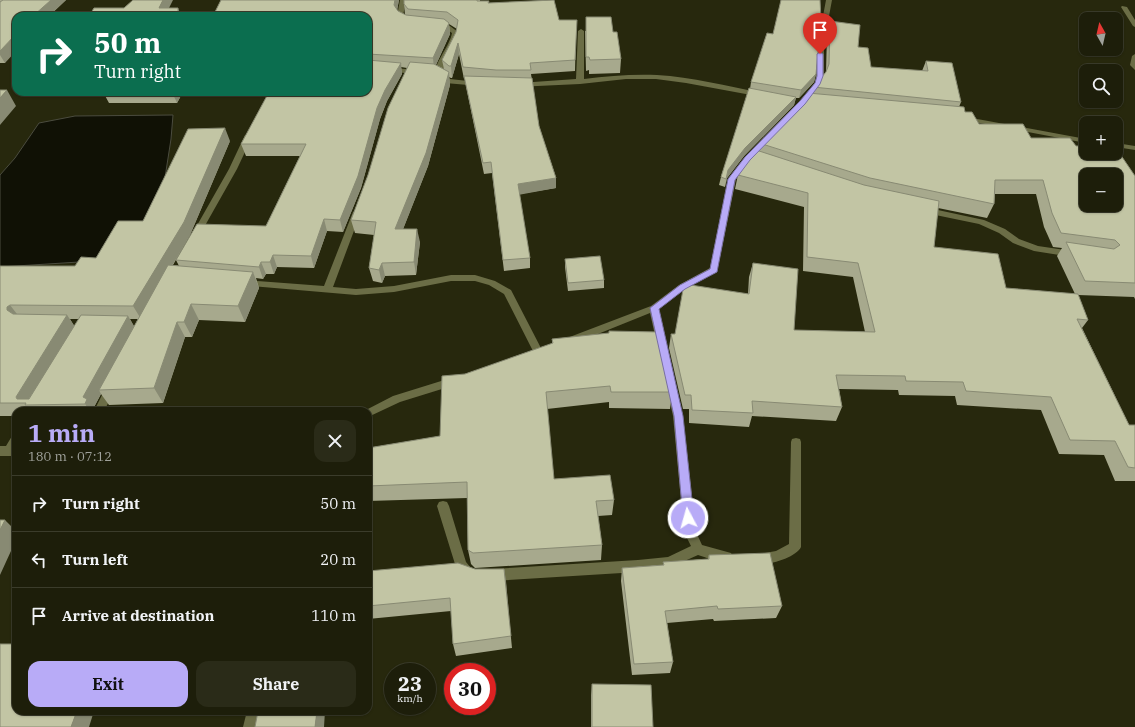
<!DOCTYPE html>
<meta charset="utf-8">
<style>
body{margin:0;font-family:"IBM Plex Serif",serif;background:#2a2b18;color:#f1f3f6;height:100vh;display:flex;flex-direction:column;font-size:15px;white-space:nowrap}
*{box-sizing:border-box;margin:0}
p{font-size:13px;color:#a0a29c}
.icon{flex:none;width:22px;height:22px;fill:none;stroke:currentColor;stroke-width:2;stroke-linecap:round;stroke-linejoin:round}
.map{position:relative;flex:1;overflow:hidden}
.side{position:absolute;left:12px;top:407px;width:360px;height:308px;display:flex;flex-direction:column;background:#1d1e0a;border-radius:12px;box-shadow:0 1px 3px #0004,0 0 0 1px #3b3c2b}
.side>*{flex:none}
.guide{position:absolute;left:12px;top:12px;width:360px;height:84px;border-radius:12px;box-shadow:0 1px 3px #0004,0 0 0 1px #3b3c2b;background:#0b6e4f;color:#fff;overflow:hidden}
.needle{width:26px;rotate:352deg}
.controls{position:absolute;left:1079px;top:12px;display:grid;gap:8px}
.controls a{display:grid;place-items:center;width:44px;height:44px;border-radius:8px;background:#1d1e0a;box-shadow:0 1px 3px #0004,0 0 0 1px #3b3c2b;font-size:20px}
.speed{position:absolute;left:384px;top:663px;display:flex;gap:8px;font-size:20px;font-weight:700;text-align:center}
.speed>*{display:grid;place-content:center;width:52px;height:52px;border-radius:50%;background:#1d1e0a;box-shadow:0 1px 3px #0004,0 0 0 1px #3b3c2b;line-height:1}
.speed small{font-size:10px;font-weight:400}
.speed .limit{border:6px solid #d22;background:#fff;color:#111}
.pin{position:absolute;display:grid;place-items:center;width:34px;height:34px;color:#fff;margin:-41px -17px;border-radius:50% 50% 50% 0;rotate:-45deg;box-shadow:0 0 4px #0007}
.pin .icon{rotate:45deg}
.me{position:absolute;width:44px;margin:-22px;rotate:354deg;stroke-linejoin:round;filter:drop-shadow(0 0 3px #0008)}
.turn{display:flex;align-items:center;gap:14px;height:84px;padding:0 16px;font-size:18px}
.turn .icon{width:52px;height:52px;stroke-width:2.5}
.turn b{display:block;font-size:28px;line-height:34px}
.round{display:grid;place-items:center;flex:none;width:42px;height:42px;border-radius:12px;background:#2a2b18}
.overview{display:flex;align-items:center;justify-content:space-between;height:68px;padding:0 16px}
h1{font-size:24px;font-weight:700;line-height:30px;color:#b8abf7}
.primary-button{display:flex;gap:8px;margin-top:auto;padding:8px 16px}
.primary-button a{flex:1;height:46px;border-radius:12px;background:#b8abf7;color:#111;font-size:16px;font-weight:700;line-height:46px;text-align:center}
.primary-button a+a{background:#2a2b18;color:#f1f3f6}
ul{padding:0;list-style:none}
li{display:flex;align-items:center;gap:12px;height:56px;padding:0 16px;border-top:1px solid #3b3c2b}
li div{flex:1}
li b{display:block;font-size:15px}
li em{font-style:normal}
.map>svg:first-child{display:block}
.water{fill:#101105;stroke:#4b4c3f}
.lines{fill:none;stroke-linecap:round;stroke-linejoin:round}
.minor{fill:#6b6d46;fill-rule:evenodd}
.wall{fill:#a7a98d;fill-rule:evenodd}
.shaded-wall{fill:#888a73}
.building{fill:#c2c5a4;stroke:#888a73;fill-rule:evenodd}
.route{fill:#b8abf7;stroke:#786fa1}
</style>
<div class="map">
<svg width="1135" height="727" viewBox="0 0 1135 727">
<rect width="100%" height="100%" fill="#27280d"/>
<path class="water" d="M173,115L171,139L164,184L146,230L95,261L0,267V175L15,158L39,123L75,116Z"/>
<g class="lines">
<path class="minor" d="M400,0H406L403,16L405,19L409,21V23L400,21L397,16Z
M826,0H832L824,43V76L822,83L805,105H802L798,103L815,83L816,76L818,43Z
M1122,6L1127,7L1135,20V27L1133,26L1121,7Z
M437,24L450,26L458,32L456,43L442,72L450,79L477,82H480V86L445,83L436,74C433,64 450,46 452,33L446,29L435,27V25Z
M581,29L584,31V79C608,76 632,74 657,75C692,77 727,86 762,93L766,95L762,97L686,83L656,79H626L580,84L516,87L515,85L519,83L576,79L578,31Z
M1135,54V70L1130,65L1132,56Z
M368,66L418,70L422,72L418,74L368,70Z
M961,116L1086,139V143L964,120L960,118Z
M245,135H248L252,137L237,169L198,238H192L191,236L229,169Z
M764,137H770L771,139L736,179L717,272L685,289L659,309L683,416L696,532L702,545L731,553L733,557L731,561C721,565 708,558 698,555L669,568L638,572L492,581L488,579L486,575L488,571L492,569L638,560L668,557L691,546L684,532L673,416L650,313L573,344L570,345L565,341L567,338L651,306L679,285L710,268L728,179L745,157Z
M1116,143L1135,146V150L1116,147Z
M924,207L984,220L1005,229L1019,239L1038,246L1072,251L1076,254L1072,257L1034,251L1013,243L999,233L979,224L921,212L920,210Z
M357,209L361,212L333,287L356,289L394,286L451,275H475L495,281L511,290L543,352L541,355H535L504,294L489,285L475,281H451L394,292L356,295L241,285L239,283L244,280L324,286L353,212Z
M454,377L458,378L459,381L458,384L400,402L368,417V411H364L393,396Z
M111,384L115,385L116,388L104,411H94L107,385Z
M16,435V456H0V446H6L12,436Z
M796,438L800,439L801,442V547C796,558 765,567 754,563L752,559L754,555L776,551L789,544L791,442L792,439Z
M443,501L447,502L449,506L466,562L476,574L474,578L470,580L461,575L455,564L437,506L439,502Z
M247,711H261L257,727H243Z"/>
</g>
<path class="wall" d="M0,0H66L49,16H16L5,63H0Z
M399,0L397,10L398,11L405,15L404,4V0H480V1H489V3L559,20L576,31L575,71L531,74L539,126L556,178V188L519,194L530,258V268L504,271L492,173L484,174L466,86L465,79H464L459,54L452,78H451L449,77L450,85L428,166L403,229L420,242L416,275L385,276L382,283L373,281L369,268L374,235L355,233L351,220L368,175L407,68L401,67L402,74L387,101L380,119L361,188L343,232L327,231L314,268L277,267L274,274H266L263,279L256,278L259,288L245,322L199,320L192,337H185L163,403L109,405L101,394L93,409L95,411H16V416H0V266H75L96,258L143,221L230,141L190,235L173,265L179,266L176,260L266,226L300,156H246L241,144L368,92V16ZM449,24L457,29L456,32L442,60L444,69L436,65L450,34ZM70,319H79L74,326ZM130,319H138L134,327Z
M830,21L858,47L871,67L922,71L926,61L961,102L959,107L979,124L1031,138L1076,146L1135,176V299L1134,297L1078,295L1088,320L1082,328L1129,425H1135V481H1115L1104,455L1059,454L1041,410L957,405L955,396L899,395L898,390L839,389L842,407L836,421L752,416L749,427L689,423V409H683L669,348L671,334H675L748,294L749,277L753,263L794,330L865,332L853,277L803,271L804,207L735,189L740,165L757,150L759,143L812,93L813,87L826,73L827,33ZM995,194H1036L1044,227L1053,247L1062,248L1057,256L1075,294L1006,288L934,247L938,208L987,218L994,204Z
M585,31L613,32L621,59L620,73L589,74V70L586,71Z
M816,74L814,82L799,98H796L794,105L744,156L727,178L725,187L719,185L721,177L750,89L751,82Z
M103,92H183L177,103H109Z
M565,259L604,280V288L568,291L565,267Z
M552,339L672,392L670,409L609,408V402L547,409L554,479L614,500L612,515L598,516L602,545L601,560L475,568L471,564L468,550L467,498L368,501V448L440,436L465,374L552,344Z
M709,555L782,606L776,618L714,621L713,619L667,623L673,662L670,673L632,675L621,581L622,568L663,565V562L708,559Z
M504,569L512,648L456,656L453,644L451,611L368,619V571Z
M592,684L653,727H591V695Z"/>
<path class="shaded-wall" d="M51,0H66L49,16H33Z
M163,0H173L165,16L159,8Z
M395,0H399L396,16L394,5Z
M178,8L181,16H178Z
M449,23L450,34L434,69L433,58Z
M16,34V51L5,63L0,55V51Z
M458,43L459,54L452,78L451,66Z
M401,63L402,74L387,101L380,119L361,188L343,232L340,220L377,108L385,90Z
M449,72L450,85L428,166L398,242L395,229Z
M816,74L814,82L799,98L801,90Z
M7,90L16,106L0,125V98Z
M172,92H183L177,103Z
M796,97L794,105L744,156L727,178L725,187L728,170L745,148Z
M225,128L230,141L190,235L141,319L133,306Z
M556,178V188L518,195V184Z
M324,219L327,231L314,268L311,256Z
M417,229L420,242L416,275L414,262Z
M273,255L277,267L274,274L270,262Z
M261,262L266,274L263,279L259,267Z
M382,263L385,276L382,283L379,270Z
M253,272L259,288L245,322L238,306Z
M191,304L199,320L192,337L184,322Z
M10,305L20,318L7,310V307Z
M67,315L76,328L26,403H20L16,397Z
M128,316L136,329L99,390L101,394L93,409L95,411H90L85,404L83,397Z
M177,322L185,337L163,403L154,388Z
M5,520L16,531V540L0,575V530Z
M504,569L506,581L512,648L511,636Z
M77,711H94L89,727H71Z
M317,711H325L324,727H315Z"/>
<path class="building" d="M3,0H51L33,16H16V34L0,51V2Z
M133,0H163L159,8H178V16H89L94,8H124Z
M221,0H395L394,5L398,11L406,15L444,19L449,23L433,58L368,54V16H213Z
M404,0H477V1H489L488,3L554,0L559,20H577L575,60L530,63L531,70H496L463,67L458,43L451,66H449L442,60L456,32L458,20L447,12L408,9L404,4Z
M781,0H820L821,20L816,74L801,90L751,82L767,33L773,34Z
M586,17H611L613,32H617L621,59L590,60L589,57H586Z
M830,21L860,25L858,47L868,48L871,67L928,71L926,61L952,63L961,102L813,87L826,72L829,64Z
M368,60L401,63L385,90L377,108L358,176L340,220L324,219L311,256L273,255L270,262H261L259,267L176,260L197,224L266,226L306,144H241L269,92H368Z
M410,62L434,64L449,72L426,153L395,229H417L414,262L382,263L379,270L369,268L376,222L351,220L368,175L388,108Z
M464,76L532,78L539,126L556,178L518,184L530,258L503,260L491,162L483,163Z
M749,88L796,97L745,148L728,170L726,179L721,177Z
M0,90H7L0,98Z
M808,93L964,107L965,112H972L979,124H1023L1031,138H1070L1076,146H1086V153H1116V148L1135,176V283L1085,281L1066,242L1114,249L1120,245L1115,240L1061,233L1052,213L1043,180H995L994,204L870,178L759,143ZM1086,175H1116V205H1086Z
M225,128L184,222L133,306L10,305L7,307V310L13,314L67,315L16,397L17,399H29L81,315L128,316L83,397L87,399L85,404L25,405L26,403H0V266H75L81,257L96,258L118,221H143L188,129Z
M753,149L864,185L939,201L934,247L998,254L1006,288L1078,294L1088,320L1077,319L1129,425H1135V468L1128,467L1115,441L1070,440L1051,397L966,391L963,382L906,381L905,376L836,375L842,407L752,401L753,413L692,410L691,395H685L671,334H675L684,284L749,294L753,263L798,269L794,330L875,332L858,263L807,257L808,193L738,175L740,165Z
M600,256L604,280L568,283L565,259Z
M168,265L253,272L238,306L191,304L184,322H177L154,388L99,390Z
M609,331L658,332L672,392H611L610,386L546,392L554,479L610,475L614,500L596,501L602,545L473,553L468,550L467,482L368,486V448L440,436L442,376L465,374L553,343L552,339L609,333Z
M0,520H5L0,530Z
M770,553L782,606L718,609L717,606L665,611L673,662L634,664L622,568L664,565L663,562L709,559V555Z
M458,563L475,569H504L511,636L453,644L450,598L368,606V571Z
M0,644H16V711H77L71,727H0Z
M592,684L651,685L653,727H592Z
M258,711H317L315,727H255Z"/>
<path class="route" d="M820,52L823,54V76L820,84L805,104L750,160L735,180L717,272L685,289L659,309L683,416L694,518L692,521L688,522L685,521L683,518L674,416L650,308L680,285L710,269L728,179L745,157L800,101L815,83L817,76V54Z"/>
</svg>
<div class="controls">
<a><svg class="needle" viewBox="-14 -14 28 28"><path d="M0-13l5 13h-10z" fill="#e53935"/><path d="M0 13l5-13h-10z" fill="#a0a29c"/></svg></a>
<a><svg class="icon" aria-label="search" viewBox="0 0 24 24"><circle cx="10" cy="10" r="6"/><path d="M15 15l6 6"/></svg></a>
<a>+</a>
<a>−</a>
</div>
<div class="speed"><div>23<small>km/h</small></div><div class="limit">30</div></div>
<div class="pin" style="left:820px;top:54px;background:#d93025"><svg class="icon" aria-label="arrive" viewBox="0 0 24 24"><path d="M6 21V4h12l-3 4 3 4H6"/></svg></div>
<svg class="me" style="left:688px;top:518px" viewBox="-20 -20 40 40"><circle r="17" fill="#b8abf7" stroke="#fff" stroke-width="3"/><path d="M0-11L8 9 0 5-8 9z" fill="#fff"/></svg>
<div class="guide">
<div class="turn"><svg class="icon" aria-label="right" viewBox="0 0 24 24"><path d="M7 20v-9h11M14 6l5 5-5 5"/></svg><div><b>50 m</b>Turn right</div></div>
</div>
<section class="side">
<div class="overview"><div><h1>1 min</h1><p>180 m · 07:12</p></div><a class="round"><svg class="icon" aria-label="close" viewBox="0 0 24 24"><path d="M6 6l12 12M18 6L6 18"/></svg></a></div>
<ul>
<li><svg class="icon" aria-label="right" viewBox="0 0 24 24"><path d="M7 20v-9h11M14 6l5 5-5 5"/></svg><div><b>Turn right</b></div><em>50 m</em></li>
<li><svg class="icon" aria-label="left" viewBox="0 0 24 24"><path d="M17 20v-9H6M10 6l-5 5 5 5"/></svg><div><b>Turn left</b></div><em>20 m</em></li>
<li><svg class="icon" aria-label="arrive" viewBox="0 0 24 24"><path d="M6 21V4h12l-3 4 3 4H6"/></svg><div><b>Arrive at destination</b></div><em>110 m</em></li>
</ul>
<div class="primary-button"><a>Exit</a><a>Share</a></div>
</section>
</div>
